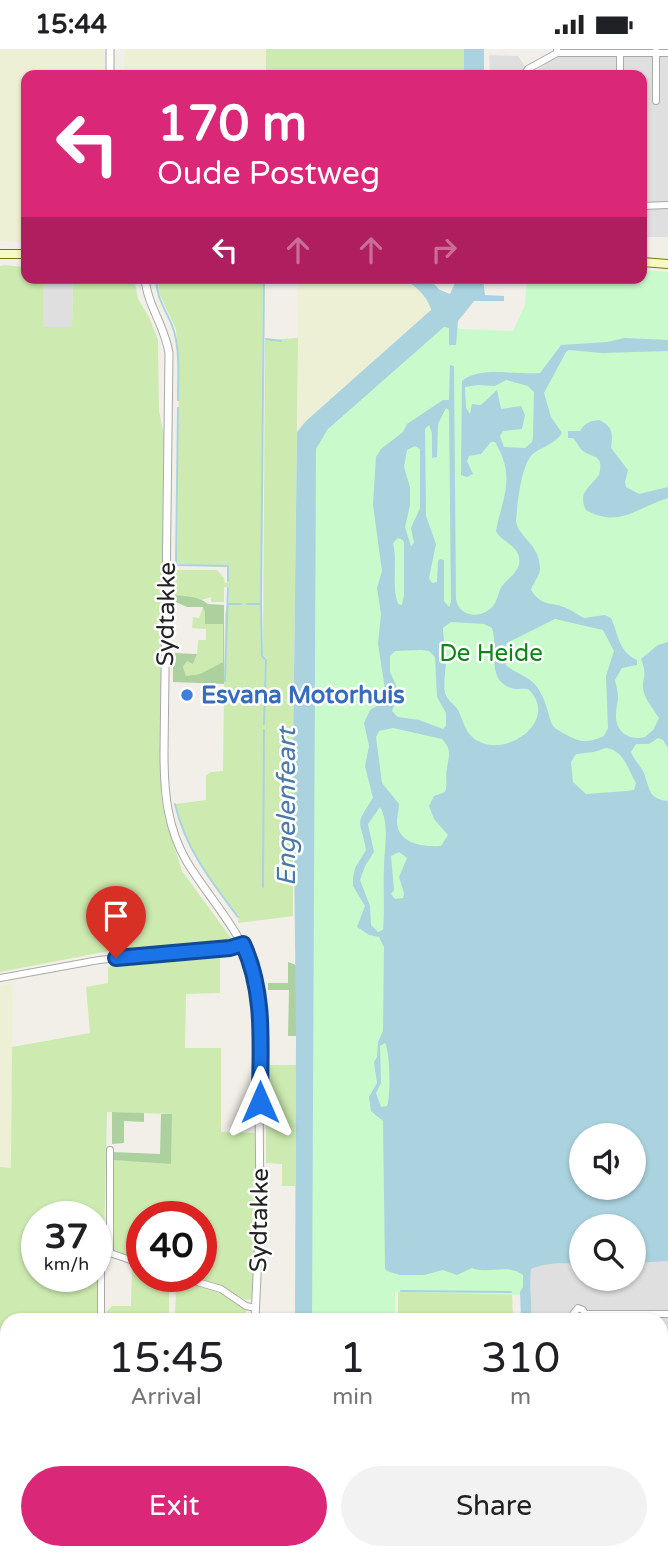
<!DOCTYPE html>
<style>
body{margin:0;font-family:"Varela Round",sans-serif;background:#f2f2f2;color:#202124;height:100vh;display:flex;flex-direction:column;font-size:26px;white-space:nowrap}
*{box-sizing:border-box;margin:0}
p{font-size:23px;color:#757577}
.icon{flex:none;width:38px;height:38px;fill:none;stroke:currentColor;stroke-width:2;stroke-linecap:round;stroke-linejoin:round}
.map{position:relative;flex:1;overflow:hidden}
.sheet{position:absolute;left:0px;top:1264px;width:668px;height:247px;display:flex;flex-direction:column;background:#fff;border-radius:21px 21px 0 0;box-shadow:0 2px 5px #0004}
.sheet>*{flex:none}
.guide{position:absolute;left:21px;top:21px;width:626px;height:214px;border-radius:14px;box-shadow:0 2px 5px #0004;background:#db2777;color:#fff;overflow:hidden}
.buttons{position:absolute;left:569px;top:1074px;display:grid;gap:14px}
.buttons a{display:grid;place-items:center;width:77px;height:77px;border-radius:50%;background:#fff;box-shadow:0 2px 5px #0004;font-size:35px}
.speed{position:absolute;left:21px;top:1152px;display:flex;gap:14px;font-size:35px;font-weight:700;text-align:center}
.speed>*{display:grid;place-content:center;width:91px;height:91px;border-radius:50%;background:#fff;box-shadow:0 2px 5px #0004;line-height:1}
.speed small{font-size:18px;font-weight:400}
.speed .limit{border:10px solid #d22;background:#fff;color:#111}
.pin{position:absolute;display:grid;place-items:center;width:60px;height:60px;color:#fff;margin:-72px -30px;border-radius:50% 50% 50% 0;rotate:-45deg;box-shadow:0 0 7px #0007}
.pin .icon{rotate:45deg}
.me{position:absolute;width:77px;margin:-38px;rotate:0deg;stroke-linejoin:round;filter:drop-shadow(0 0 5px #0008)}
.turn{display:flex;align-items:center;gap:24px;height:147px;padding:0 21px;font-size:32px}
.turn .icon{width:91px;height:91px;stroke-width:2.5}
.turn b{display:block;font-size:49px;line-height:60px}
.lanes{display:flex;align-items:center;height:66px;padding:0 21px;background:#0003;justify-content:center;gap:35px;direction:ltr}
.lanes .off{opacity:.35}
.eta{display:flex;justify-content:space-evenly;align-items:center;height:119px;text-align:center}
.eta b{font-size:42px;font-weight:600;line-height:49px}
.button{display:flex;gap:14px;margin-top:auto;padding:14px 21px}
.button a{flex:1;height:80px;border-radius:42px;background:#db2777;color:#fff;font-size:28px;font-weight:600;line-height:80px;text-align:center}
.button a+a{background:#f2f2f2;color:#202124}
.status{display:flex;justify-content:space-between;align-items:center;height:49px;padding:0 35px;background:#fff;direction:ltr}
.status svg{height:19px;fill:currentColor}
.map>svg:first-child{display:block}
.residential{fill:#e0dfdf}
.farmland{fill:#eef0d5}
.grass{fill:#cdebb0;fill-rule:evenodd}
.forest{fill:#add19e}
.park{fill:#c8facc}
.water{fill:#aad3df;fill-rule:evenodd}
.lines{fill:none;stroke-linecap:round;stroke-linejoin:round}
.stream{stroke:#aad3df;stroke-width:2}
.minor-casing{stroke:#a9a9a9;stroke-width:8}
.tertiary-casing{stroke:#a9a9a9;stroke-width:9}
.secondary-casing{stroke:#707d05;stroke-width:10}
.minor{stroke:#fff;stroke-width:6}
.tertiary{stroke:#fff;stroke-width:7}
.secondary{stroke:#f7fabf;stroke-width:8}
.route-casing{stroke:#114b97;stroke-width:18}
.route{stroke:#1a73e8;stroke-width:12}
.shop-dot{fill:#3f7fe0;stroke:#fff;stroke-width:2.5}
.labels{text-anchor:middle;stroke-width:5;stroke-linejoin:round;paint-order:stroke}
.street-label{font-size:24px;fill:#222;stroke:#fff}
.park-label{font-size:24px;fill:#0c8416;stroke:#fff}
.shop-label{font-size:24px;font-weight:bold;fill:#366cbe;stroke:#fff;text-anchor:start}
.water-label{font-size:26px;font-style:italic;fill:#4a7aab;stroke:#fff}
</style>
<div class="status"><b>15:44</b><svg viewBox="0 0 49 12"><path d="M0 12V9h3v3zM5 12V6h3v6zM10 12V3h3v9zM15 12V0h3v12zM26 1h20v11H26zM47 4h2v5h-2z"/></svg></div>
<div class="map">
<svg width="668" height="1509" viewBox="0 0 668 1509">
<rect width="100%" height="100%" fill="#f2efe9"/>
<path class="residential" d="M489,6L518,7L531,25L559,6L668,8V188H642V26H490Z
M43,229H73L72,278H43Z
M668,1207V1408H662V1270H527L530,1215L581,1212V1230H634V1209Z"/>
<path class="farmland" d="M0,0H104L103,26H26V193L0,192Z
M125,0H266V26H124Z
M304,229L404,231L419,242L432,257L426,267L306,372L297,383L298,239Z
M13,934L11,1120L0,1118V936Z"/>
<path class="grass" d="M266,0H464V26H266Z
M4,216L26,218V229H43V278H72L73,229H134L138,250L149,268L158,291L159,362L165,390L161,746L165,769L182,822L231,889L225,894L109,902L0,923V217Z
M159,229H263L261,554L246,556H261L262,607L265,611L264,675L267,610L263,606L265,291L298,289L293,703V867L238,874L239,867C212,833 185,798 176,755L206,751V726L211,723L223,722L225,566L227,556L241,555L229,554V538H224V553H211V548L202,551L169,545V521H217L224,529L225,534L229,533V517L177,515L179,314L176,280L158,242Z
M203,558L223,575V613L200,625L186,627L183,618L187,612L193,614L197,605L198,591H206V580L192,579L193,568L199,569Z
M220,909V944L186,945L185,999H221V1083L258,1084L252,1250L246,1251L213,1235L186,1227H201V1167H142V1213L113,1202L111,1196L112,1111L171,1114V1065L107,1063L104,1198L99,1206V1270H7V1503H248V1509H0V1118L11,1119L12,998L90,984L86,938L108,934V918ZM37,1167H96V1227H37Z
M266,1016H296L295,1137H282V1115L266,1114Z
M132,1216L142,1219V1227L169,1228V1270H104V1265L112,1257H131Z
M176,1230L226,1246L246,1260V1270H175Z
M398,1232L512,1243L513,1270H398Z
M662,1439L668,1440V1509H635L634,1503H662Z
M330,1503H520L519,1509H330Z"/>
<path class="forest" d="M169,546C182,547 197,546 208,555L224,556V635L173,633V604L197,605L193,615L187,612L183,618L186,627L200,625L223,613V575H205V563L203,558H187L169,550Z
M288,913L296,916V987H288L289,941H268V934H288Z
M112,1063L144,1064V1073L124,1072V1094L112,1095Z
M161,1065H172L171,1115L112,1111V1103L160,1105Z"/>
<path class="park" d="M642,221L668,223V856L526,1215L523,1246L395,1243V1270H311L314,399L326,378L444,275L461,280L513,282L525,256L527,229H642Z"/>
<path class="water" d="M464,0H484V26H464Z
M386,229H428L440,241L450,245L457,229H483L485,246L504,247V252H474L458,272L456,296H449V279L444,278L328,380L316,400L312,1270H295L296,982L293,703L297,383L306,372L431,261C430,251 415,235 404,231C399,229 392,229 386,229Z
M625,289L668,291V302L602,304L569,301L566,303L544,344L551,368L562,384C555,395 544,397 534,404C521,413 517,457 516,473C520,490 539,494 540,519C540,528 533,533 531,541C544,560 551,551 568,560C574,562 579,567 584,569L605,566L611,569C619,586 618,602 637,611V616L622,619L615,631C616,636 618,642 618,648C618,653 616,659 616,665C615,683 629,692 645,688L653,681L659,669C654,661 647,653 644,644C640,630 649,630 641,610L658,596L668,593V699L663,691L658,689L649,695H636L631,703C634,711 640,716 644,724C650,740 648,750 668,752V1212L634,1214V1178H581V1216C567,1213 544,1214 531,1220C529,1238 532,1253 531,1270H521L520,1243L523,1238V1226C507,1214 489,1226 472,1219L457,1226L443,1221L424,1226H400L387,1222L385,1219L383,1072L371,1062L369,1048L377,1034L374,1013L377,1008L378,993L383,982L384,898L379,888L369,886L357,878L365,857L353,837V829L355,819L366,801C361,770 353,779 373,749L365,717L369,697L364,674L370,661L383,653L386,647L378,595L381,565L377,539L382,522L373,456L376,408L381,400L403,383L407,375L443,351H449L450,316L454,317L456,550C459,569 482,570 493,557C498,551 498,543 502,537C510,527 524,520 518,505C514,495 501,492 496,482C503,447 516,428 495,393H491L481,405L469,407L467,412L473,425L467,428L461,426L462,332C479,317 517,326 540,324L561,296L607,293ZM506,331L528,337L534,343L533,388L532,393L525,399L504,398L500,387L503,382L522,380L525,366L521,357L501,360L497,341L481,356L472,355L470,365L466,359L465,338L478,336L495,337ZM446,359L449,361L451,553L449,558L444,552V511L440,510L438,512L437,533L432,534L429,529L436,495L426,467L425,380L429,376L432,384V409L437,408L438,375ZM415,397L420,400V459L411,479L414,494L411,497L405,478L410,456V438L404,418L407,401ZM398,489L403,491L404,494V546L402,556L398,555C391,535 398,515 393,494ZM555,570L603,581L614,602L606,627L608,679L604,687C586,695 579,693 563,684C558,681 553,679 551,673C547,661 545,649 537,638C530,627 516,625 506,616L503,603L507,594ZM451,573L484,575L492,579C499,599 485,630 511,639C517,641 522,639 528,640C560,670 509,709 478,692C465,685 464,673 458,661C454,655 447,651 445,644C443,633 446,622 446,611C446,600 443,590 443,579ZM421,601L429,602L435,608L437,648L446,664V677L443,680L419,671L398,668L392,662L399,643L390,623V607L395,602ZM393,679L442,690C452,701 449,706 447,719C445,727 448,735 445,743L434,747L429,757L434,770L448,786L441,797C423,798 397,795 397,772C397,766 399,761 399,755L382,734L376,688L379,682ZM606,699C624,701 628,721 636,734L634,741L627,742L586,745L573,733L571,713L576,705L594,703ZM380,758C390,775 384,800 384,819C383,840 385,860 383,881L378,883L371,876L370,857L360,831L365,817L374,803L368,775ZM399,803L407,809L399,828L404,844L403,849L395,850L391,845L394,841L391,807ZM385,994C390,1002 391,1047 387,1057L381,1058L376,1044L381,1034L380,997ZM581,1087H634V1139H581Z
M599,371C613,377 613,385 611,399L628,421L625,433L626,438L639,445L668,438V449C638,458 619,480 586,461C577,444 590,438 599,426C605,402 590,411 580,399C578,396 576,392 573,389H568V382H580C585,374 589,372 599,371Z"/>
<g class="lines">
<path class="stream" d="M157,229C154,250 171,266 175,286C180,307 178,329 178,351
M264,229L261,555L262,607L266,611L264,675
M266,290L281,292
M178,359L176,516L228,517V532
M229,555H241
M247,555H260
M225,632L228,539
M175,755C185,799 211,832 238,868
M263,838L264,681
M401,1242L511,1243"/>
<g class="minor-casing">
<path id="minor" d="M557,4H668
M620,4V26
M524,26L528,20L557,4V1
M656,52V2
M642,157L668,156
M0,929L99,911L230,899L243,895
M110,1101V1204L142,1215
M177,1227L221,1240L246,1257L256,1259
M101,1270V1211L104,1205L110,1204
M576,1270L573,1265L578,1259L583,1261L585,1265H668
M662,1349L668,1355
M327,1509V1503"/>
</g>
<g class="tertiary-casing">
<path id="tertiary" d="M110,26V0
M145,229C147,256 165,277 169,304L164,704C164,743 167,779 187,813C214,857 251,891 258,944L260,1162L255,1270
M662,1429L668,1430
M252,1509V1503"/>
</g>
<g class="secondary-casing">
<path id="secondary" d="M0,205H26
M642,213L668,215"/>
</g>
<use href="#minor" class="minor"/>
<use href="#tertiary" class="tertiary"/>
<use href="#secondary" class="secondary"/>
</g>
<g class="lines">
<g class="route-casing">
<path id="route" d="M116,909L230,899L243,895C266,945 260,999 260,1053"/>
</g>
<use href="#route" class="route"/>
</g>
<circle class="shop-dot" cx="187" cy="646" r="7"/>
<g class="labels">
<g class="street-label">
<text transform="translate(166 565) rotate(-89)" y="8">Sydtakke</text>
<text transform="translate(259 1171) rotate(-89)" y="8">Sydtakke</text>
</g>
<g class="park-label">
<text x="491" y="612">De Heide</text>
</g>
<g class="shop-label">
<text x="201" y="654">Esvana Motorhuis</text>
</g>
<g class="water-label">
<text transform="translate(286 758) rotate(-90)" y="9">Engelenfeart</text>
</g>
</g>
</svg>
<div class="buttons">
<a><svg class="icon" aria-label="sound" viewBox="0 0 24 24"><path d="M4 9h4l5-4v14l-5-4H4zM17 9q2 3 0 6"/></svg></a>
<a><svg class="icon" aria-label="search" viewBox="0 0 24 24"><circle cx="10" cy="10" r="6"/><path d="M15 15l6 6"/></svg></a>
</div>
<div class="speed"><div>37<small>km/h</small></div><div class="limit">40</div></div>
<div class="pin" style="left:116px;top:909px;background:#d93025"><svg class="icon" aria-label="arrive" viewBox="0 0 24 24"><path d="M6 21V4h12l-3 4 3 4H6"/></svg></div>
<svg class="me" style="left:260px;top:1053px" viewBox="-20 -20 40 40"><path d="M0-17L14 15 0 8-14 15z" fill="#1a73e8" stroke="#fff" stroke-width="4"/></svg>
<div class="guide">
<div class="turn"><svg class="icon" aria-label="left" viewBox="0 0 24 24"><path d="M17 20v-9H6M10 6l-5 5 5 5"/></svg><div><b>170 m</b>Oude Postweg</div></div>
<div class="lanes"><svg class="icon" aria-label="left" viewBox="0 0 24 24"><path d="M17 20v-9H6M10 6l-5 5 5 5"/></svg><svg class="icon off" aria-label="ahead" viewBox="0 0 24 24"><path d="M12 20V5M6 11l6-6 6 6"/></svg><svg class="icon off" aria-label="ahead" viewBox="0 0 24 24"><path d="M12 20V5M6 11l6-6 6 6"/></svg><svg class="icon off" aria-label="right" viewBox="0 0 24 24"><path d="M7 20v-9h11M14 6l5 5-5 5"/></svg></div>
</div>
<section class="sheet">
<div class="eta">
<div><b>15:45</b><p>Arrival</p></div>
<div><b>1</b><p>min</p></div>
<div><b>310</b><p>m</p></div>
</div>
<div class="button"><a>Exit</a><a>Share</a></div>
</section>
</div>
